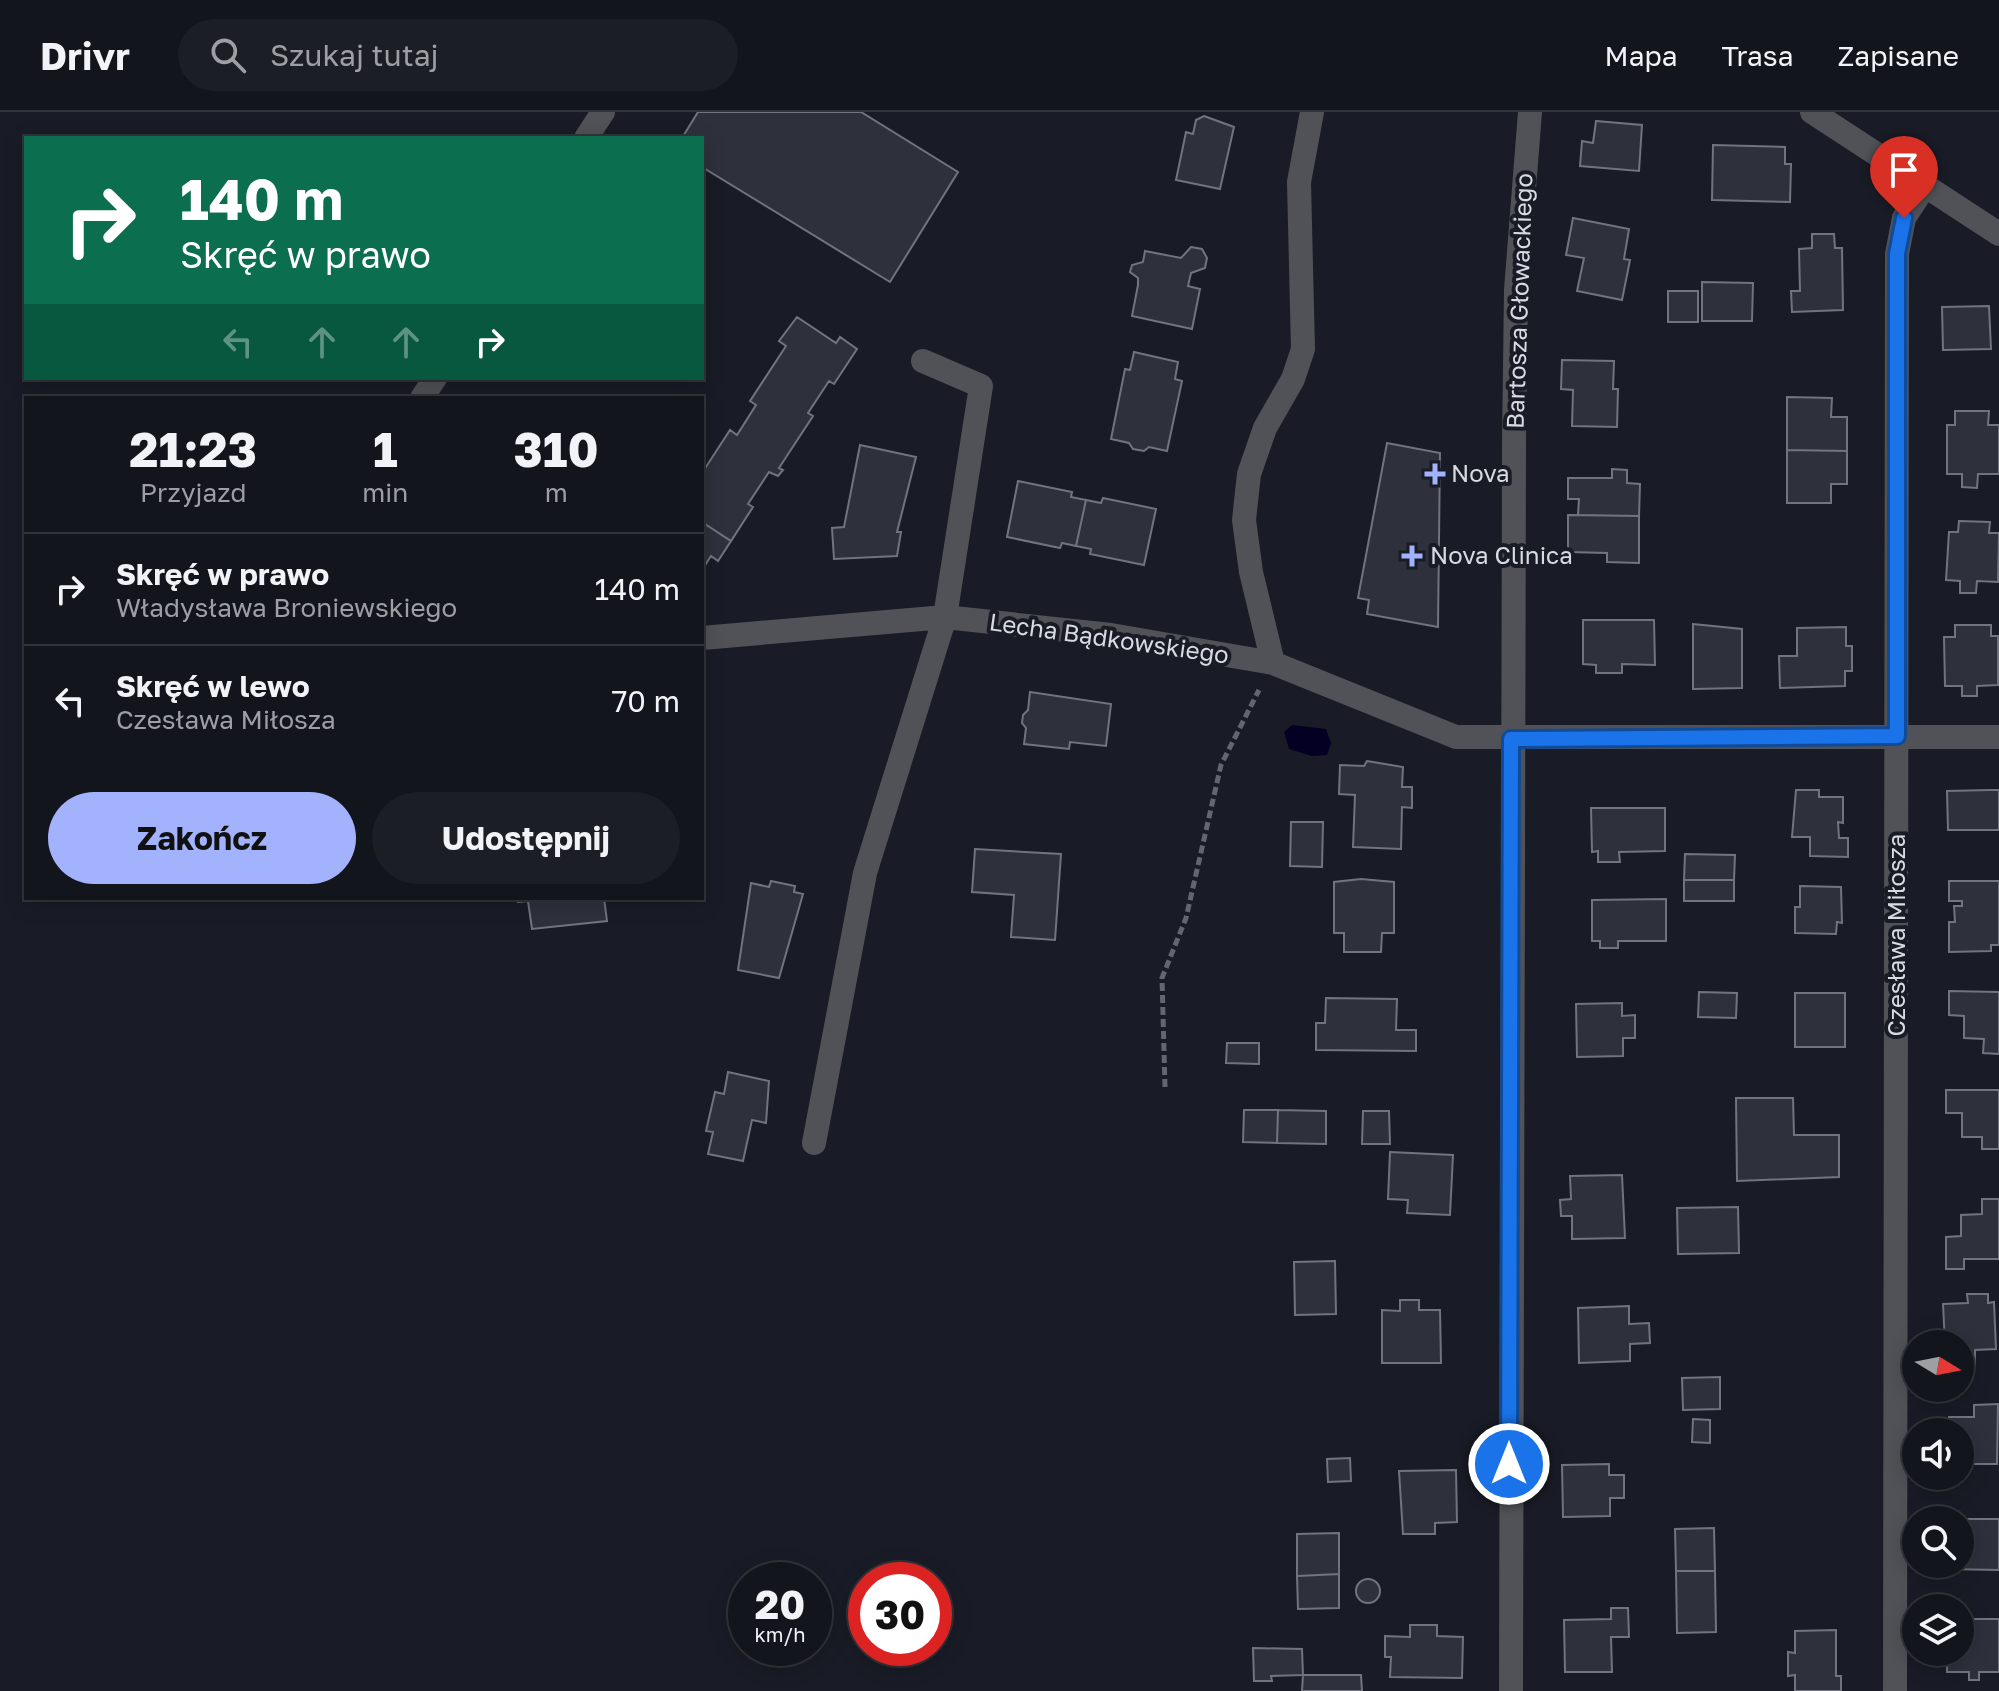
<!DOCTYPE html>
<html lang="pl">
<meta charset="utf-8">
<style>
body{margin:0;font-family:"Golos Text",sans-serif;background:#1c1e25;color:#f1f3f6;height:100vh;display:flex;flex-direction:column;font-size:30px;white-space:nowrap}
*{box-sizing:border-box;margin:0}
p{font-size:26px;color:#9d9fa3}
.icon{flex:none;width:44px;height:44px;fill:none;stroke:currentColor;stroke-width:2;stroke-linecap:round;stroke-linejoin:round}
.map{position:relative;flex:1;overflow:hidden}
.details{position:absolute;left:24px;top:284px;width:680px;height:504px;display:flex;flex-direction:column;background:#13151c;border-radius:0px;box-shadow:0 4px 20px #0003,0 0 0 2px #32343b}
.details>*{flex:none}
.top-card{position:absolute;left:24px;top:24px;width:680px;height:244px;border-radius:0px;box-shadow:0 4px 20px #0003,0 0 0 2px #32343b;background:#0b6e4f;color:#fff;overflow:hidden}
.needle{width:52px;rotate:100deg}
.controls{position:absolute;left:1902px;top:1218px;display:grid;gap:16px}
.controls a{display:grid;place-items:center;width:72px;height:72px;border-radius:50%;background:#13151c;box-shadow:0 4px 20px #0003,0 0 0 2px #32343b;font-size:40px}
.speed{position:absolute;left:728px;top:1450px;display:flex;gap:16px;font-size:40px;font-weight:700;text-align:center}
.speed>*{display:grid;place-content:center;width:104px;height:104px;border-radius:50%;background:#13151c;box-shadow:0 4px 20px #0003,0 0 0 2px #32343b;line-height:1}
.speed small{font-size:20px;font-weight:400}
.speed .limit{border:12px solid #d22;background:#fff;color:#111}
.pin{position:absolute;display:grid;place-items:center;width:68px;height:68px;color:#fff;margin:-82px -34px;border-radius:50% 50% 50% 0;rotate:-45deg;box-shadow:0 0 8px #0007}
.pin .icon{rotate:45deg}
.me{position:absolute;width:88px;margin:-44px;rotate:0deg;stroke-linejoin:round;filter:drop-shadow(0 0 6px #0008)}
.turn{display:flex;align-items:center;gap:28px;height:168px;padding:0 24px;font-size:36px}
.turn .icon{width:104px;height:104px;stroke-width:2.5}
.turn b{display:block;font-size:56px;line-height:68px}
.lanes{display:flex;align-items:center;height:76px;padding:0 24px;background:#0003;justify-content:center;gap:40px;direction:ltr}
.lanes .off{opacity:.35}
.eta{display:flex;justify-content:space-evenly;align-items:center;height:136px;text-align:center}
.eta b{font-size:48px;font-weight:700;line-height:56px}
.cta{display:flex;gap:16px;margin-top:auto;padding:16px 24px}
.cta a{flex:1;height:92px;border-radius:48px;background:#a2b2fd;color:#111;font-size:32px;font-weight:700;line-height:92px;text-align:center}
.cta a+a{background:#1c1e25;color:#f1f3f6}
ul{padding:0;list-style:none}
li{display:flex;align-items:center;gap:24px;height:112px;padding:0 24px;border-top:2px solid #32343b}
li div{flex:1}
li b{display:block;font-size:30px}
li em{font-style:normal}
header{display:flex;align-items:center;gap:48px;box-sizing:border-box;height:112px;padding:0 40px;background:#13151c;border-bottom:2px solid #32343b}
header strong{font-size:38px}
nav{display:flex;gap:44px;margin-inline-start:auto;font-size:28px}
.search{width:560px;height:72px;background:#1c1e25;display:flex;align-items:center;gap:20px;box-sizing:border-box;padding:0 28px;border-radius:44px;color:#9d9fa3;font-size:30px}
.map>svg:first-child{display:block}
.water{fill:#030023}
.building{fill:#2e313c;stroke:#707380;stroke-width:2}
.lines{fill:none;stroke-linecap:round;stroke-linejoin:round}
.path{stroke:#63666f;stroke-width:5;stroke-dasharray:8 4;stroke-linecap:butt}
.minor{stroke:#505257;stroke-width:24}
.route-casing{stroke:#114b97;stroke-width:20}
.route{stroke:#1a73e8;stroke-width:14}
.poi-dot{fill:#a2b2fd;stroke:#191c26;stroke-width:3}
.labels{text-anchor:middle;stroke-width:8;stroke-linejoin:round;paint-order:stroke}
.street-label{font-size:24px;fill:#d9dbe2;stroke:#191c26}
.poi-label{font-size:24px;fill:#d9dbe2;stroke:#191c26;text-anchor:start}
</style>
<header>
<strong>Drivr</strong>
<div class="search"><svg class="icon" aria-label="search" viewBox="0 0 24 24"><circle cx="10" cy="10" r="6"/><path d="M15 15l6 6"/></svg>Szukaj tutaj</div>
<nav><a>Mapa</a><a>Trasa</a><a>Zapisane</a></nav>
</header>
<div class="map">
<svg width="1999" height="1579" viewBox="0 0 1999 1579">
<rect width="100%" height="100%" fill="#191c26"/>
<path class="water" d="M1292,613L1326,617L1331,631L1327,643L1312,644L1289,637L1284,620Z"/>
<path class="building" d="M698,0H861L958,60L890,170L702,55V26H682Z
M1204,4L1234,15L1220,77L1176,68L1186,20L1193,22L1196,8Z
M1596,9L1642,13L1639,59L1580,54L1582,29L1593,31Z
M1713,33L1785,35V52H1791L1790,90L1712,88Z
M1573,106L1629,117L1624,147L1630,148L1622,188L1577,179L1584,146L1566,143Z
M1812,122H1834L1835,136H1842L1843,198L1792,200L1791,179H1800L1799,137L1812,136Z
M1191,135L1202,137L1207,146L1205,156L1191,161L1188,174L1200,177L1192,217L1132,204L1138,173V166L1130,160L1132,153L1143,150L1145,139L1181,146Z
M1702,170L1753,171L1752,209H1702Z
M1668,179H1698V210H1668Z
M1989,194L1991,237L1943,238L1942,195Z
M797,205L836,231L840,225L857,237L834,272L829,269L808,301L813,304L779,356L783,358L778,364L769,360L748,392L753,395L731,429L702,410V361L730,318L737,323L756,293L750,289L786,234L779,229Z
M1134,240L1178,250L1175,267L1182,269L1167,339L1149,335L1144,339L1133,337L1129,331L1111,327L1125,257L1130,258Z
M1562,248L1614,249L1613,277H1618L1617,315L1572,314L1573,278L1561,277Z
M1787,285L1832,286L1831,305H1847V339L1787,338Z
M1955,299H1989L1988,313H1999V362H1978L1977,376L1962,375V362H1947V313H1955Z
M1387,331L1440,341L1438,515L1367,502L1369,488L1358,486Z
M860,333L916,345L897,420H901L897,444L834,447L832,416L844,415Z
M1787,338L1847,339V372H1831V391H1787Z
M1612,357L1627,358V371L1640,372L1639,404L1578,403L1579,387H1568V366H1612Z
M1018,369L1072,380L1071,385L1086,388L1076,434L1062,431L1060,436L1007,425Z
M1103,386L1156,397L1144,453L1090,442L1091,437L1076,434L1086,388L1101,391Z
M1568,403L1639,404V451L1607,450V441L1568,440Z
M1959,409L1990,410L1989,421H1999L1998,470L1977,469L1976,481H1960V469L1946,468L1949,420H1958Z
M702,410L731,429L718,449L711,444L702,458Z
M1583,508H1654L1655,553L1622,552V561H1596V553L1583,552Z
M1693,512L1742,517V576L1693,577Z
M1955,513H1991V524H1998V573L1977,574V584H1962V574H1945L1944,525H1955Z
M1846,515V534H1852V559H1845V574L1780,576L1779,544H1797V516Z
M1030,580L1111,592L1106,634L1070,630L1069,637L1024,632L1026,616L1022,611L1023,603L1028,598Z
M1367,649L1403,655L1402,675H1412V696L1402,695L1401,737L1353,735L1355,683L1339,682L1340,653L1364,654Z
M1796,678H1819V685H1843V711L1838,710L1839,726H1848V745L1810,744V725H1792Z
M1990,678H1999V718H1948L1947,679Z
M1591,696H1665V739L1619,740L1620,750H1598V739L1592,740Z
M1291,710H1323L1322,755L1290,754Z
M975,737L1061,742L1055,828L1011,825L1014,783L972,780Z
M1685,742L1735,743L1734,768H1684Z
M1361,767L1394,770V821H1382L1381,840H1344V821H1334V770Z
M1684,768H1734V789H1684Z
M771,769L795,774L794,780L803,782L779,866L738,858L751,771L769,775Z
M1949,769H1999V833H1991V839L1949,840V810H1955L1954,794H1962V789H1949Z
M1800,774L1841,775L1842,811L1837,810L1836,822L1795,821V795H1800Z
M517,786H604L607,809L532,817L528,789L518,790Z
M1666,787V829H1618V836H1600V829H1592V788Z
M1949,879L1999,880V942L1983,941L1984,927L1964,926V904L1949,903Z
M1699,880L1737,881L1736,906L1698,905Z
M1795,881H1845V935H1795Z
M1326,886L1397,887L1396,918H1416V939L1316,938V911H1325Z
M1622,891V904L1635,903V926H1623V944L1577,945L1576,892Z
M1227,931H1259V952L1226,951Z
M728,960L769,969L766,1011L752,1008L743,1049L708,1042L713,1020L706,1019L715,980L724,982Z
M1946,978H1999V1037H1982V1025H1962V1001H1946Z
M1736,986H1793L1794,1023H1839V1065L1737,1069Z
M1244,998H1278L1277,1031L1243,1030Z
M1278,998L1326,999V1032L1277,1031Z
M1363,999H1389L1390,1032H1362Z
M1390,1040L1453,1043L1450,1103L1407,1101L1408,1088L1388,1087Z
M1622,1063L1625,1126L1572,1127V1104H1561L1560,1088L1571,1087L1570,1064Z
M1982,1087H1999V1147H1964V1157H1946V1125L1961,1124V1103L1982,1102Z
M1738,1095L1739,1141L1678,1142L1677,1096Z
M1335,1149L1336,1202L1295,1203L1294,1150Z
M1967,1182H1988V1191L1994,1190L1996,1237L1975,1238V1253L1960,1254V1232H1945L1943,1192L1968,1191Z
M1400,1188H1419V1198H1440L1441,1251H1382V1198L1400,1199Z
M1629,1194V1212L1649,1211L1650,1231L1630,1232V1249L1579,1251L1578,1196Z
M1720,1265V1297L1683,1298L1682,1266Z
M1998,1292L1997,1352H1960V1320H1949V1305H1974V1293Z
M1693,1307L1710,1308V1331L1692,1330Z
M1350,1346L1351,1369L1328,1370L1327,1347Z
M1609,1352V1363H1624V1386H1610V1404L1563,1405L1562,1353Z
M1456,1358L1457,1410L1435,1411V1422H1403L1399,1359Z
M1948,1407H1999V1458L1947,1457V1452H1960V1408Z
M1714,1416L1715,1459H1676L1675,1417Z
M1339,1421V1462L1297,1464V1422Z
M1676,1459H1715L1716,1520L1677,1521Z
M1339,1462V1496L1298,1497L1297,1464Z
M1356 1479a12 12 0 1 1 24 0a12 12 0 1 1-24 0Z
M1611,1496H1628L1629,1525H1611L1612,1560H1565L1564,1508L1611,1507Z
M1960,1507H1999V1560H1979V1568H1969V1560H1947V1540H1960Z
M1410,1513H1437V1524L1463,1525L1462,1566L1390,1565L1391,1545H1385V1524L1410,1525Z
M1836,1518V1564H1841V1579H1795V1563L1788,1564V1540L1795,1541V1519Z
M1253,1536L1302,1537L1303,1563L1271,1564L1272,1569H1254Z
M1303,1563H1361L1362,1579H1302Z"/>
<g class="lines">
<path class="path" d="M1165,975L1162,866L1186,806L1221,653L1259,578"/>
<path class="minor" d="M1812,0L1999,122
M586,26L603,0
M422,286L435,266
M702,526L945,505L1111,523L1273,551L1456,625H1999
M1273,551L1251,460L1244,408L1249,362L1265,316L1293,267L1303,237L1299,70L1312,0
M814,1031L865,761L945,505L981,274L923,249
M1511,1579L1514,330L1516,178L1530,0
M1895,1579L1897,142L1904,106L1925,74"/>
</g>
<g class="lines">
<g class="route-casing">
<path id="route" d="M1509,1352L1511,627L1897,624V142L1904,106"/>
</g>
<use href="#route" class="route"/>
</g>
<g class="poi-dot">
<path d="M1431 350h8v8h8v8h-8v8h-8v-8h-8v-8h8z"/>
<path d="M1408 432h8v8h8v8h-8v8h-8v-8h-8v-8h8z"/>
</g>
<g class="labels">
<g class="street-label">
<text transform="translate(1520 189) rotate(-88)" y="8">Bartosza Głowackiego</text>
<text transform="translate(1109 527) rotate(8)" y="8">Lecha Bądkowskiego</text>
<text transform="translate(1897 823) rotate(-90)" y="8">Czesława Miłosza</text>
</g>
<g class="poi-label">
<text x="1451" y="370">Nova</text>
<text x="1430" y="452">Nova Clinica</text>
</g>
</g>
</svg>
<div class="controls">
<a><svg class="needle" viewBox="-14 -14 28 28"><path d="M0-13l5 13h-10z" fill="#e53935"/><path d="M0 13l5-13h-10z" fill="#9d9fa3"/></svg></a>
<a><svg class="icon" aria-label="sound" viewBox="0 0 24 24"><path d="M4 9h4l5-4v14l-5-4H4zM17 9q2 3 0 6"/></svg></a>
<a><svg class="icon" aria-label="search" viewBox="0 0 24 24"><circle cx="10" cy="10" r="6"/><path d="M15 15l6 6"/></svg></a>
<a><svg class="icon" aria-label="layers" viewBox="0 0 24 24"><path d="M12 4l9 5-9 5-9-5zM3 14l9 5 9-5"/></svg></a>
</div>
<div class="speed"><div>20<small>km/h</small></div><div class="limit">30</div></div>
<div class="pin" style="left:1904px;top:106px;background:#d93025"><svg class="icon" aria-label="arrive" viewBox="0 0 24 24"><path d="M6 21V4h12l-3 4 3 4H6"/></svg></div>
<svg class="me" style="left:1509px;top:1352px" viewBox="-20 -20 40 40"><circle r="17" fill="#1a73e8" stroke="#fff" stroke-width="3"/><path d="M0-11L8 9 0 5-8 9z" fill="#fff"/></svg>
<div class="top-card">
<div class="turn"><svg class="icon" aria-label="right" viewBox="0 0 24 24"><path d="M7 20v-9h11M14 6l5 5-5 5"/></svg><div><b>140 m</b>Skręć w prawo</div></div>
<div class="lanes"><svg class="icon off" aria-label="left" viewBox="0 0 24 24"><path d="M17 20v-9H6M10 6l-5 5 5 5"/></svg><svg class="icon off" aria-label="ahead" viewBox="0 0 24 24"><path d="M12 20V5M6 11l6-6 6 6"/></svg><svg class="icon off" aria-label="ahead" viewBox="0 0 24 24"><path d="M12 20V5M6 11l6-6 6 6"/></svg><svg class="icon" aria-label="right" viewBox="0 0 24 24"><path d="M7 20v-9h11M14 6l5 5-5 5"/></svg></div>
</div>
<section class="details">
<div class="eta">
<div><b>21:23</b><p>Przyjazd</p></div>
<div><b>1</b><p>min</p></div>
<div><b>310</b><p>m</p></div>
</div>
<ul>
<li><svg class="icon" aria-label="right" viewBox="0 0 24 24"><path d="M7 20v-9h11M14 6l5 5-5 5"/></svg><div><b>Skręć w prawo</b><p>Władysława Broniewskiego</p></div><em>140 m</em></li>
<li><svg class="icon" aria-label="left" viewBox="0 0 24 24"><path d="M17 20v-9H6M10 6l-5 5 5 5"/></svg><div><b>Skręć w lewo</b><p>Czesława Miłosza</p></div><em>70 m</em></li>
</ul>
<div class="cta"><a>Zakończ</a><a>Udostępnij</a></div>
</section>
</div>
